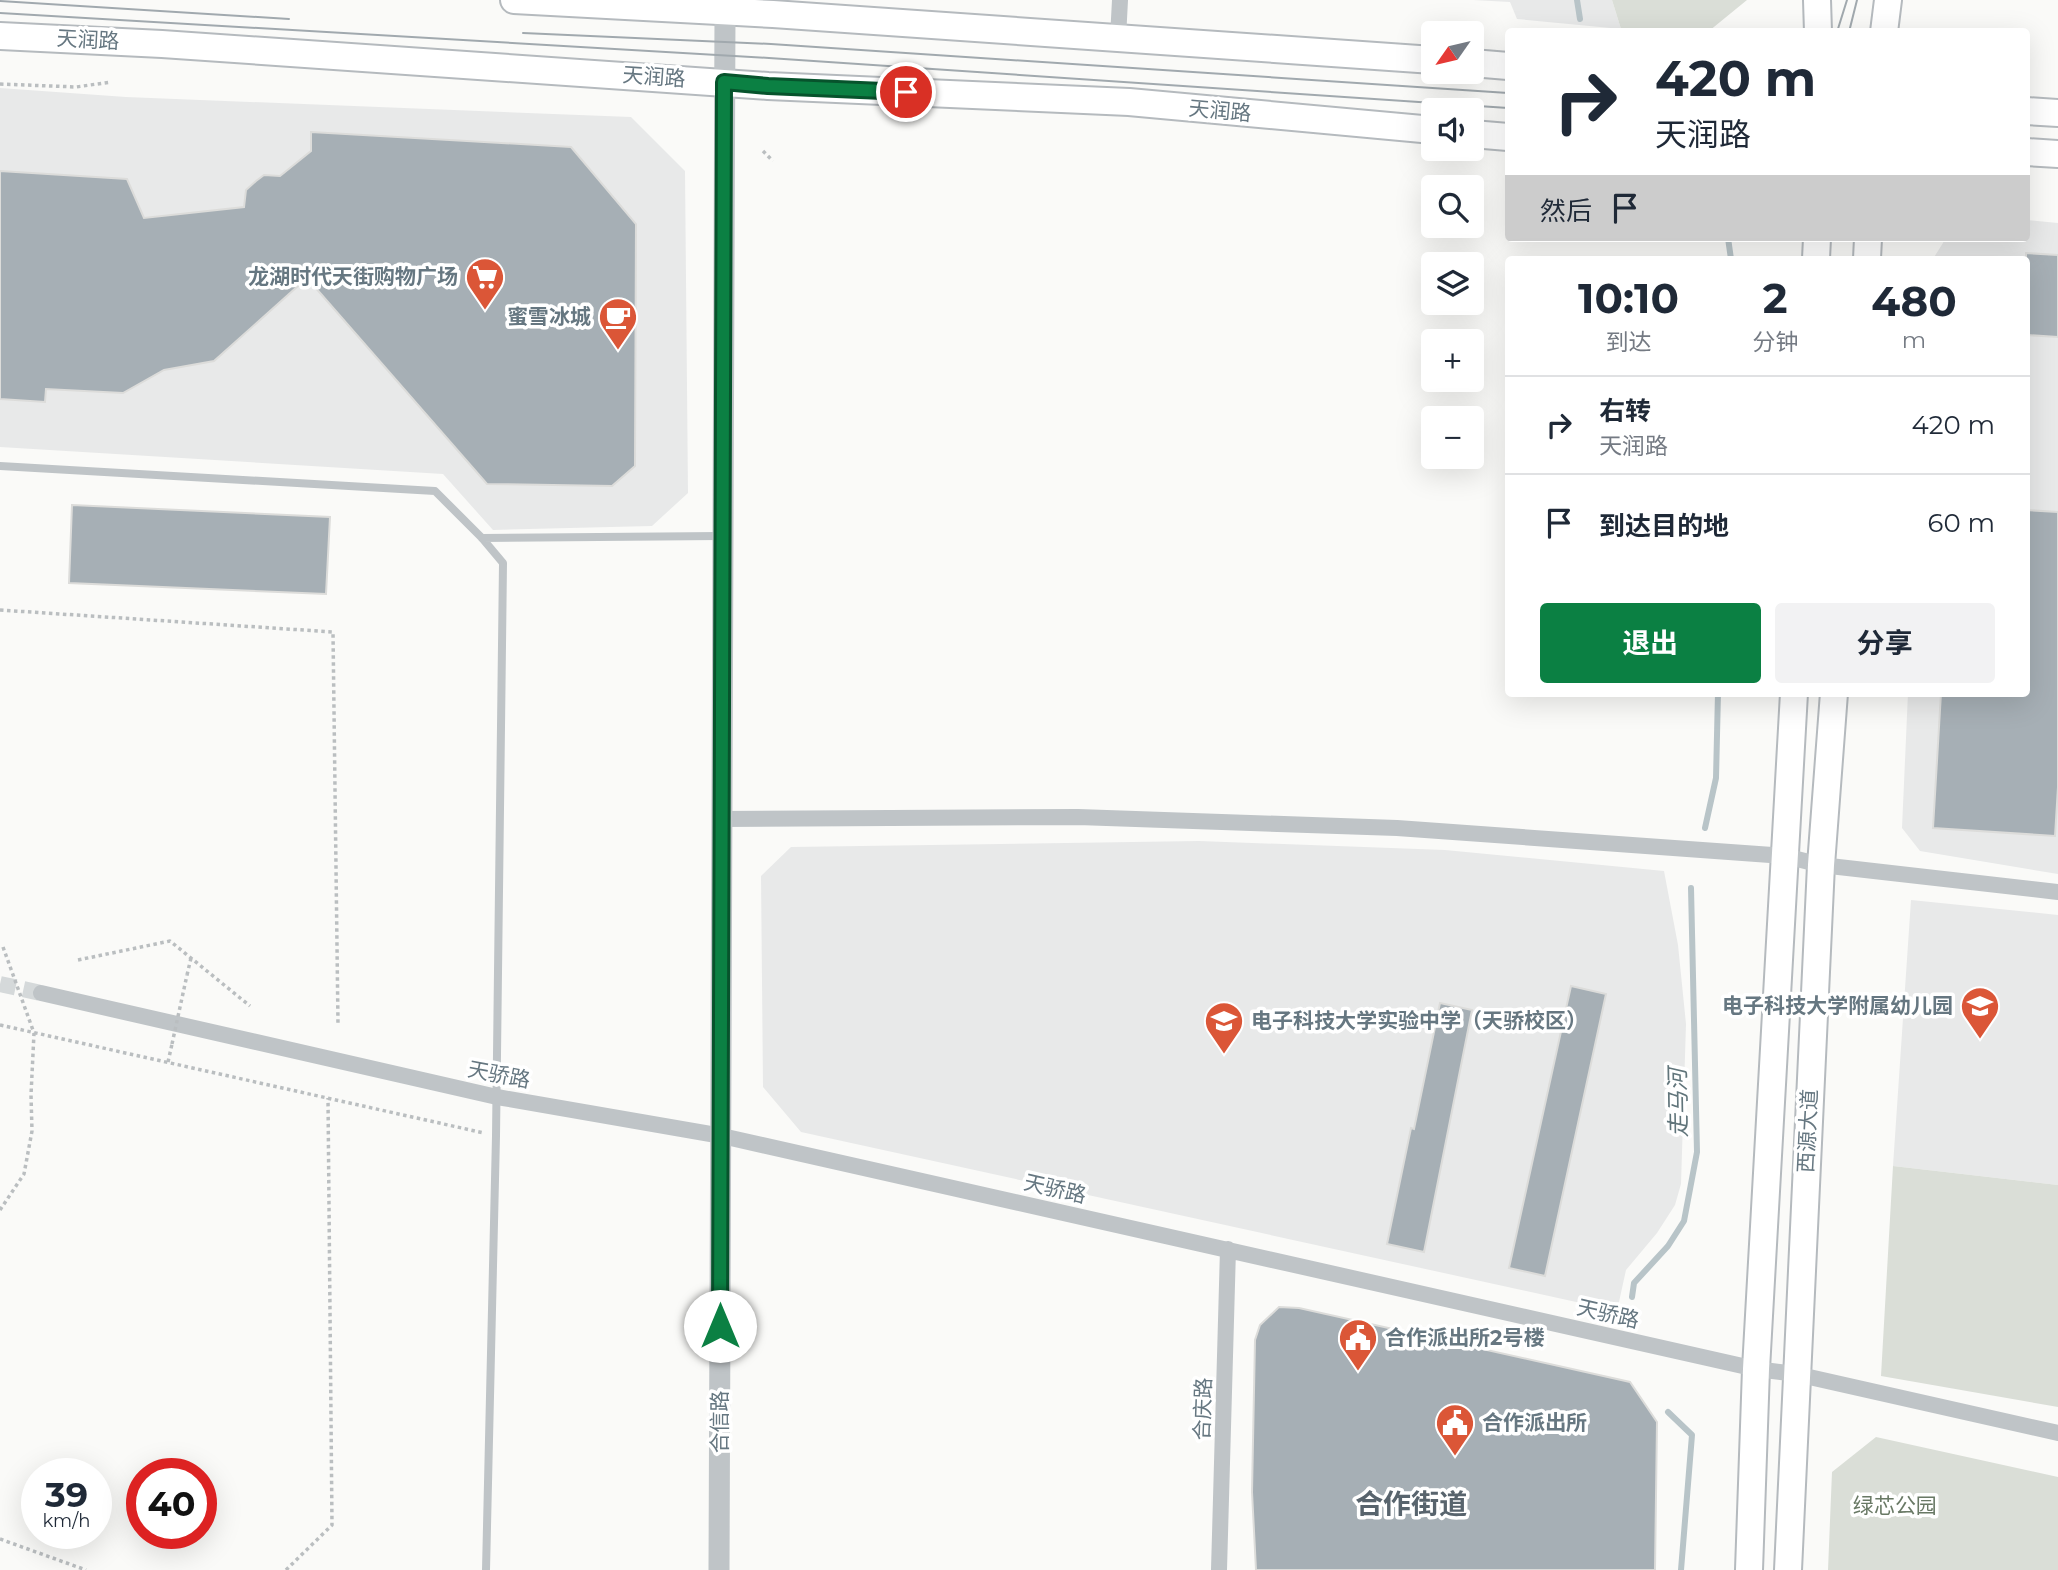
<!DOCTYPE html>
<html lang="zh">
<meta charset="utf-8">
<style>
body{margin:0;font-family:Montserrat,"Noto Sans SC",sans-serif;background:#f2f2f3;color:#1f2937;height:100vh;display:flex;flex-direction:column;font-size:26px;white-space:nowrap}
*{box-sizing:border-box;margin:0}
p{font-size:23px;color:#747a83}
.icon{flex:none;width:38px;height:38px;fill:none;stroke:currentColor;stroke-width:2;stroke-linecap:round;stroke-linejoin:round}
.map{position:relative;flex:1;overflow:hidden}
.panel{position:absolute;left:1505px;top:256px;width:525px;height:441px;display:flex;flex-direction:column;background:#fff;border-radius:7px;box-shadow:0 7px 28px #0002}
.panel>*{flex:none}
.banner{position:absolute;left:1505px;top:28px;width:525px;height:214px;border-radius:7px;box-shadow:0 7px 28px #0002;background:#fff;color:#1f2937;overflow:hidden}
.needle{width:46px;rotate:236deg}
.controls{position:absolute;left:1421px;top:21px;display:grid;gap:14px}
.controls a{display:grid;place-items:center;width:63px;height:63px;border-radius:7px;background:#fff;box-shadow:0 7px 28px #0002;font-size:35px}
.speed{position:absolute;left:21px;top:1458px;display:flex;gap:14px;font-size:35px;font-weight:700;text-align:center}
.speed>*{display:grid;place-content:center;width:91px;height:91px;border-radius:50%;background:#fff;box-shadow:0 7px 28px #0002;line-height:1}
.speed small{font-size:18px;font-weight:400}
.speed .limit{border:10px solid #d22;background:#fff;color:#111}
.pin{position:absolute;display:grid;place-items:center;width:60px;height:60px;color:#fff;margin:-30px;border:4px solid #fff;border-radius:50%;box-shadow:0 2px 7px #0007}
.me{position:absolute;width:77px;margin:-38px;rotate:0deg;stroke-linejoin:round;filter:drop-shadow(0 0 5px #0008)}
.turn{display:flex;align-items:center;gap:24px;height:147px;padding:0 35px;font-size:32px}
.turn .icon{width:91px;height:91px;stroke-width:2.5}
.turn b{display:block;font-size:49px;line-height:60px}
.then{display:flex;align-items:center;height:66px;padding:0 35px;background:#0003;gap:14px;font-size:26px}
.eta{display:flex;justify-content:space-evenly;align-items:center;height:119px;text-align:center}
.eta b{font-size:42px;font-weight:700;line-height:49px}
.action{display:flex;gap:14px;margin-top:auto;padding:14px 35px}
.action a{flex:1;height:80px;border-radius:7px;background:#0b8043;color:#fff;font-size:28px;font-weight:700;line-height:80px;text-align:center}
.action a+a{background:#f2f2f3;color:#1f2937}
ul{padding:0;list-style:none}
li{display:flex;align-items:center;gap:21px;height:98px;padding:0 35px;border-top:2px solid #e0e1e3}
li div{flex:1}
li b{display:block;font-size:26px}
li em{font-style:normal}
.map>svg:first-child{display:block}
.built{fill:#e8e9e9}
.green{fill:#daded7}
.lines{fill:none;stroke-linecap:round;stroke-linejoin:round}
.stream{stroke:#b8c4c8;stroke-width:6}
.building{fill:#a6afb5;stroke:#dcdcda;stroke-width:2}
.minor-tunnel{stroke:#d5d9da;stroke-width:16;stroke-dasharray:16 8;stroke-linecap:butt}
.primary-casing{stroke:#b5babe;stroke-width:30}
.path{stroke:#babec0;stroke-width:3.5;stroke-dasharray:3.5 3.5;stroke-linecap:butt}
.service{stroke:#bfc4c7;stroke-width:8}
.minor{stroke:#bfc4c7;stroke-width:16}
.tertiary{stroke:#bfc4c7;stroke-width:21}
.primary{stroke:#fff;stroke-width:26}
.tram{stroke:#a1a9ae;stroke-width:2}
.path-bridge{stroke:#babec0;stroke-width:3.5;stroke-dasharray:3.5 3.5;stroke-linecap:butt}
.route-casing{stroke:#07532c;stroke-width:18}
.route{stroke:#0b8043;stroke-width:12}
.labels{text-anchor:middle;stroke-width:7;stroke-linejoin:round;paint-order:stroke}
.street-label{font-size:21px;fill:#667781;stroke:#fff}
.poi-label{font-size:21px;font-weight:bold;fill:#667781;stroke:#fff;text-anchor:end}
.park-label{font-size:21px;fill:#697965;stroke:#fff}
.water-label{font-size:23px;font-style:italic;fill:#61757b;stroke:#fff}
.district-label{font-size:28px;font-weight:bold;fill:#58646d;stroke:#fff}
</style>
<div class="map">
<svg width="2058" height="1570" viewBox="0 0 2058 1570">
<rect width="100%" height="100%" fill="#fafaf8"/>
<path class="built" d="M1473,0H1612L1621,29L1517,19L1510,2Z
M0,88L126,97L631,117L685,171L688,493L652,526L493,530L443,474L0,447Z
M2027,220L2058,223V874L1920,851L1902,828L1908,693H2026V259H1933L1946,238H2026Z
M1199,841L1445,850L1664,871L1678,945L1686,1024L1681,1184L1675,1205L1657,1233L1626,1270L1617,1311L801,1132L763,1087L761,876L791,847Z
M1911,900L2058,915V1185L1893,1166Z"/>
<path class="green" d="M1612,0H1747L1709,31L1621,29Z
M1893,1166L2058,1185V1407L1881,1376Z
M1876,1437L2058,1477V1570H1828L1832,1472Z"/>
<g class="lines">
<path class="stream" d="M1577,0L1580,19
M1728,238L1731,259
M1705,828L1716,778L1718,693
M1632,1297L1634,1283L1668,1246L1684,1221L1697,1152L1691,888
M1668,1412L1692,1435L1681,1570"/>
</g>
<path class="building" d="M311,132L571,147L636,224L635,466L612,486L487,484L307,278L214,361L164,370L123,393L46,389L45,402L0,399V171L127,179L144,218L244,207L246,190L256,181L264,175L280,176L311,151Z
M2026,253L2058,255V337L2026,335Z
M72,505L330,517L326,594L69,583Z
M2026,510L2058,512V787L2055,836L1933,828L1941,693H2026Z
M1571,986L1606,994L1545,1276L1509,1268Z
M1440,1003L1472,1010L1424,1252L1387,1244L1411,1128L1414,1129Z
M1279,1307L1299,1308L1630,1382L1657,1422L1655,1570H1256L1252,1492L1255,1340L1260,1325Z"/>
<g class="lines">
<path class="minor-tunnel" d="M0,984L41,993"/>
<g class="primary-casing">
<path id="primary" d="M514,0L773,14L1433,60
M1817,0L1818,32
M1884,32L1888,0
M0,36L162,44L768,86L1129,102L1433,130
M1472,63L1508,66
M2026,111L2058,113
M1472,134L1508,137
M2026,152L2058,154
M1816,259L1817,238
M1867,259L1868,238
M1749,1570L1756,1369L1794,693
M1788,1570L1821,865L1834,693"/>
</g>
<path class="path" d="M0,84L76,87L111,82
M763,151L773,161
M0,610L333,632L338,1024
M78,960L170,941L250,1006
M187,975L191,958
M0,1025L484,1133
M168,1062L172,1044
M0,1210L24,1174L32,1131L31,1095L34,1033L3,947
M0,1539L86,1570
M286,1570L332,1525L328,1098"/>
<path class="service" d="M0,466L435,491L482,538L503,563L496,1136L486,1570
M482,538L720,536"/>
<path class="minor" d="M1118,38L1120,0
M723,819L1078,817L1397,828L1785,856L1821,865L2058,892
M41,993L497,1097L722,1136L1756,1369L1796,1374L2058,1433
M1219,1570L1228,1249"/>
<path class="tertiary" d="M719,1570L725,13"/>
<use href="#primary" class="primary"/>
<path class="tram" d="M0,1L289,19
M0,13L769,58L1508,108
M1837,32L1847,0
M1849,32L1857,0
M523,33L771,44L1508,93"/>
<path class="path-bridge" d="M172,1044L187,975"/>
</g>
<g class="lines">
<g class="route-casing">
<path id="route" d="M720,1326L724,82L768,86L906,92"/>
</g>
<use href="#route" class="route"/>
</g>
<defs>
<g id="supermarket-pin" transform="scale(2.0125)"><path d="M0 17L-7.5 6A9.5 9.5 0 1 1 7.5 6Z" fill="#db5637" stroke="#fff"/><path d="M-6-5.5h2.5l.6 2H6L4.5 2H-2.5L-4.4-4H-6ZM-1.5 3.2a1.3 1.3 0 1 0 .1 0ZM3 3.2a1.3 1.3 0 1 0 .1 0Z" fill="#fff"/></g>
<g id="cafe-pin" transform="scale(2.0125)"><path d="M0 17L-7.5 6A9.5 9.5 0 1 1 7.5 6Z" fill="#db5637" stroke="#fff"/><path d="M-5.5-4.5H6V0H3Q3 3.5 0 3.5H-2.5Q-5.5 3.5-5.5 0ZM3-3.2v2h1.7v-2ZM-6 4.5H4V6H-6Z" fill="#fff"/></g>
<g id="school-pin" transform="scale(2.0125)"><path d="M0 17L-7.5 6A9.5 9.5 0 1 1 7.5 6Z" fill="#db5637" stroke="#fff"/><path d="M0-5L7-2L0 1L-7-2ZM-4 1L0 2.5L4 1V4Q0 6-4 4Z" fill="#fff"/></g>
<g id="civic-pin" transform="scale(2.0125)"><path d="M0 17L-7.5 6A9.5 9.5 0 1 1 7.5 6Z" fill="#db5637" stroke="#fff"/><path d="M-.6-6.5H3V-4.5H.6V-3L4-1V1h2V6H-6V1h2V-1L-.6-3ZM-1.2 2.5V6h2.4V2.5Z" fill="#fff"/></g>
</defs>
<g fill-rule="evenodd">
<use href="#supermarket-pin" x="485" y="277"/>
<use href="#cafe-pin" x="618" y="317"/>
<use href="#school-pin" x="1980" y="1006"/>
<use href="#school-pin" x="1224" y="1021"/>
<use href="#civic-pin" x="1358" y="1338"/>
<use href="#civic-pin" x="1455" y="1423"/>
</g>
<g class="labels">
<g class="street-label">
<text transform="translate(88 40) rotate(3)" y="7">天润路</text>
<text transform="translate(654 77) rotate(4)" y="7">天润路</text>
<text transform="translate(1220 111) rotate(5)" y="7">天润路</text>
<text transform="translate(499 1075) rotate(11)" y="7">天骄路</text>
<text transform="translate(1808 1131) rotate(-87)" y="7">西源大道</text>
<text transform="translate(1055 1189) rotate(13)" y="7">天骄路</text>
<text transform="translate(1608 1314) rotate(13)" y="7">天骄路</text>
<text transform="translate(1203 1409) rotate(-88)" y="7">合庆路</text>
<text transform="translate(720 1422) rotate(-90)" y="7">合信路</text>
</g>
<g class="poi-label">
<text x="458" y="284">龙湖时代天街购物广场</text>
<text x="591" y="324">蜜雪冰城</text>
<text x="1953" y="1013">电子科技大学附属幼儿园</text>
<text x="1251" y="1028" text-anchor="start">电子科技大学实验中学（天骄校区）</text>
<text x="1385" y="1345" text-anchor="start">合作派出所2号楼</text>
<text x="1482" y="1430" text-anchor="start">合作派出所</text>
</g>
<g class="park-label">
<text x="1895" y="1513">绿芯公园</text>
</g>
<g class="water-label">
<text transform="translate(1678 1103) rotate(-91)" y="8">走马河</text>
</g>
<g class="district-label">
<text x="1411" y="1514">合作街道</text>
</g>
</g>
</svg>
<div class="controls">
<a><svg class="needle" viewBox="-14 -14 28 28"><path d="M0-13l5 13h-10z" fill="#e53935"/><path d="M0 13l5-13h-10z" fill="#747a83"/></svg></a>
<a><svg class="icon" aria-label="sound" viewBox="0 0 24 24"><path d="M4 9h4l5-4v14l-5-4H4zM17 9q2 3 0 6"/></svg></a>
<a><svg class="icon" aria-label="search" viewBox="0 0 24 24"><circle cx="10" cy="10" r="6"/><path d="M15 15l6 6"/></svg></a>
<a><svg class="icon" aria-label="layers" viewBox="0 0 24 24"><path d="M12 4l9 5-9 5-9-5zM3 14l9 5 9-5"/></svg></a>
<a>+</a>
<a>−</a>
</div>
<div class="speed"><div>39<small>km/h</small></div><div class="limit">40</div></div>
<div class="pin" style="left:906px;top:92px;background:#d93025"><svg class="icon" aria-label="arrive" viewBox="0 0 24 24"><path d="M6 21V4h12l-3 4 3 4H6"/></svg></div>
<svg class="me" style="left:720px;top:1326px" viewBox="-20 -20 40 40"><circle r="19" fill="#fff"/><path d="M0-13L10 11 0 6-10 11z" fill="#0b8043"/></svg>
<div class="banner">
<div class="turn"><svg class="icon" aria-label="right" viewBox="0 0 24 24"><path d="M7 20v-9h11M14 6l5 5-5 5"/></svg><div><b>420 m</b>天润路</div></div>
<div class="then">然后<svg class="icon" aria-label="arrive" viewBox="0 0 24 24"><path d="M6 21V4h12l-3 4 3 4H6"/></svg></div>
</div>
<section class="panel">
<div class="eta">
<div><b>10:10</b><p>到达</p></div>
<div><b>2</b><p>分钟</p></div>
<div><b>480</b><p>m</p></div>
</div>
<ul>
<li><svg class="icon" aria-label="right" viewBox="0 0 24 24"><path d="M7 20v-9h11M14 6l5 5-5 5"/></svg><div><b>右转</b><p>天润路</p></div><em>420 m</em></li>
<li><svg class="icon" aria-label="arrive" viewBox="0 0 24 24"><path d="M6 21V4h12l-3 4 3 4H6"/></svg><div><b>到达目的地</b></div><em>60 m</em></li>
</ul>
<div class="action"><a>退出</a><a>分享</a></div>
</section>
</div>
